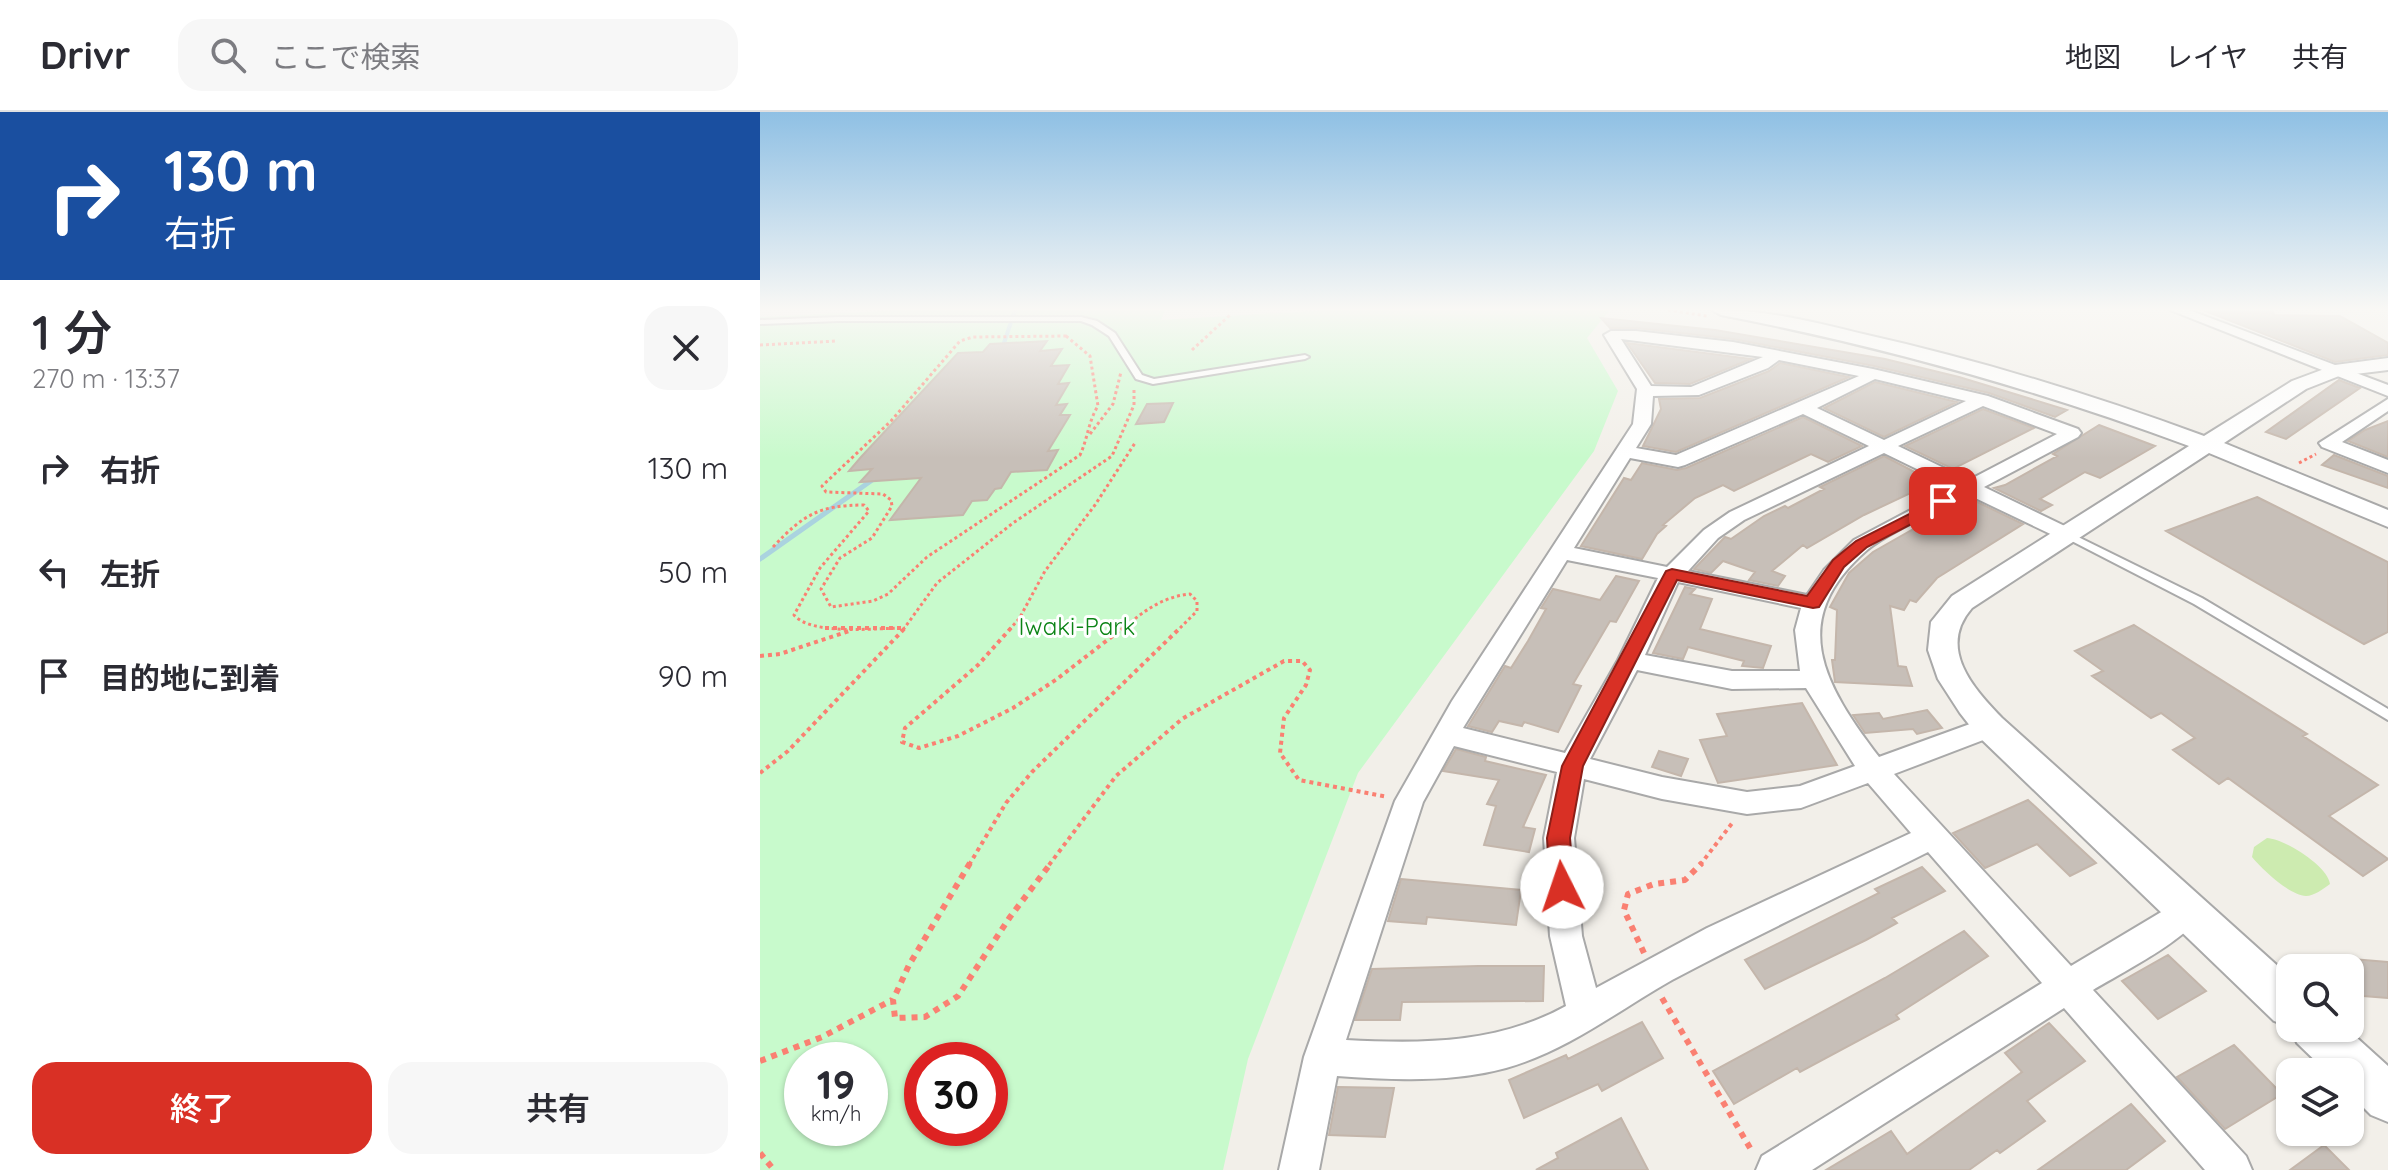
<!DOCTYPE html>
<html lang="ja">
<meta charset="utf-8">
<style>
body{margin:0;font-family:Quicksand,"Noto Sans JP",sans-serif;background:#f7f7f7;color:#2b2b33;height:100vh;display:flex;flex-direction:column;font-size:30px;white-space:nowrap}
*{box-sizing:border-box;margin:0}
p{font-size:26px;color:#7c7c81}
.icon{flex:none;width:44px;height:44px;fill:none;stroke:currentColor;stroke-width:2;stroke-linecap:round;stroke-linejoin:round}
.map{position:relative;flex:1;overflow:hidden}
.side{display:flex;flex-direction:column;background:#fff;width:760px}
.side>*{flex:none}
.top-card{background:#1a4fa0;color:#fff;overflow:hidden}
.controls{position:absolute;left:1516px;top:842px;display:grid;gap:16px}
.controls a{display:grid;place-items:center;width:88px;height:88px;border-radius:16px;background:#fff;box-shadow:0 2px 6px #0004;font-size:40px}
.speed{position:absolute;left:24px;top:930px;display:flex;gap:16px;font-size:40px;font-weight:700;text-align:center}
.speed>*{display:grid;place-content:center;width:104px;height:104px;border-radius:50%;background:#fff;box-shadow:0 2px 6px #0004;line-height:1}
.speed small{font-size:20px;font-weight:400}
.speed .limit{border:12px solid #d22;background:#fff;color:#111}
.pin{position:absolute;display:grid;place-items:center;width:68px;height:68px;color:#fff;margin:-34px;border-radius:16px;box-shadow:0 4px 12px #0006}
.me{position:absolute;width:88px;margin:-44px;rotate:356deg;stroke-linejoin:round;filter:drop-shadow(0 0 6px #0008)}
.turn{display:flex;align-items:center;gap:28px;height:168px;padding:0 32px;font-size:36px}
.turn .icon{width:104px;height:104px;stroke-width:2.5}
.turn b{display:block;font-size:56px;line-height:68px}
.round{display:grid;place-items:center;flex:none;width:84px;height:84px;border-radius:24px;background:#f7f7f7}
.headline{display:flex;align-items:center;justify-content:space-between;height:136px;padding:0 32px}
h1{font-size:48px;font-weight:600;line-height:60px}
.cta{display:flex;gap:16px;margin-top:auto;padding:16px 32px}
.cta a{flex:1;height:92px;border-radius:24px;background:#d93025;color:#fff;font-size:32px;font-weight:600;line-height:92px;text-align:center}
.cta a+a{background:#f7f7f7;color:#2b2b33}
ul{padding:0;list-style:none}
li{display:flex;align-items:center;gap:24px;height:104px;padding:0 32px}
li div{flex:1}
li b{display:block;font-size:30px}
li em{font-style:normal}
header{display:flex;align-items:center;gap:48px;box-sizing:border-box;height:112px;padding:0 40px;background:#fff;border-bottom:2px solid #e1e1e2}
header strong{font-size:38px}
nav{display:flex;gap:44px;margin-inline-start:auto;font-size:28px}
.search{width:560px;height:72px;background:#f7f7f7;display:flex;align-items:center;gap:20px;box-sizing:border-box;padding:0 28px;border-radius:24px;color:#7c7c81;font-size:30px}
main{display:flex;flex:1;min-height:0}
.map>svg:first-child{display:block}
.grass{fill:#cdebb0}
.park{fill:#c8facc;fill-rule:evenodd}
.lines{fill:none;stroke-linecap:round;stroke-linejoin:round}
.stream-far1{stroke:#aad3df;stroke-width:4}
.stream{stroke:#aad3df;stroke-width:5}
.building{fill:#c7bfb8;stroke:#c4b6ab;stroke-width:2}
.service-casing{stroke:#a9a9a9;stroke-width:4}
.minor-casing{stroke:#a9a9a9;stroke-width:4}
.tertiary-casing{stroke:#a9a9a9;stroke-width:4}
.path-far2{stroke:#fa8072;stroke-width:3;stroke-dasharray:3 3;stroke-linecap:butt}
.path-far1{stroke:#fa8072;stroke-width:4;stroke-dasharray:4 4;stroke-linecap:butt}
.path{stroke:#fa8072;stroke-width:6;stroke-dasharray:6 6;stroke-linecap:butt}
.service{fill:#fff;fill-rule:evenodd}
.minor{fill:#fff;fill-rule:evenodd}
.tertiary{fill:#fff;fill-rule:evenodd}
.route{fill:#d93025;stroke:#8d1f18;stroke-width:2}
.labels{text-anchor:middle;stroke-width:6;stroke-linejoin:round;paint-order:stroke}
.park-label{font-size:24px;fill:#0c8416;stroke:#fff}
</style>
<header>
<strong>Drivr</strong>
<div class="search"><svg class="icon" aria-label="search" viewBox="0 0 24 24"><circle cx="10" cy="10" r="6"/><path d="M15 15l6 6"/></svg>ここで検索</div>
<nav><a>地図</a><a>レイヤ</a><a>共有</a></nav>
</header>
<main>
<section class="side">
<div class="top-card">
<div class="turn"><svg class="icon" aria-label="right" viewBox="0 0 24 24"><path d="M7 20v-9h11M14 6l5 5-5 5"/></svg><div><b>130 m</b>右折</div></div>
</div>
<div class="headline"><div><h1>1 分</h1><p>270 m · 13:37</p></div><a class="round"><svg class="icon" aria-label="close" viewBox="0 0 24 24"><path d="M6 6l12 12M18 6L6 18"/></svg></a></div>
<ul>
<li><svg class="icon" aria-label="right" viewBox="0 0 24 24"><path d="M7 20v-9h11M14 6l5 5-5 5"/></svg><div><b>右折</b></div><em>130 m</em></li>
<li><svg class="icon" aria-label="left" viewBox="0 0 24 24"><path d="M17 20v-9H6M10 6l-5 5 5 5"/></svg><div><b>左折</b></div><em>50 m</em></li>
<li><svg class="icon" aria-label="arrive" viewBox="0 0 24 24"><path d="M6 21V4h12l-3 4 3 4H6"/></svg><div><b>目的地に到着</b></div><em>90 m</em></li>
</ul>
<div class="cta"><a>終了</a><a>共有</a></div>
</section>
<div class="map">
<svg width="1628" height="1058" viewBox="0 0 1628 1058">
<rect width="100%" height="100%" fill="#f2efe9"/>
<path class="grass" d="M1507,726C1525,727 1568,754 1570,772C1563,777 1554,784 1546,784C1529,783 1502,757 1492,745L1494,735Z"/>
<path class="park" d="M140,198H405L401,208L568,198H850L827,226L858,279L834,339L598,661L488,947L463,1058H0V205ZM42,948H110V1016H42ZM162,948H230V1016H162Z"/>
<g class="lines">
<path class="stream-far1" d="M242,237L255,198"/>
<path class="stream" d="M0,447L115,366"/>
</g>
<path class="building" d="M1443,198H1513L1514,203L1580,204L1628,231V243L1575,250Z
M841,206L955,218L1125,247L1199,265L1307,298L1295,305L1229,281L1114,254L973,227L876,216H850Z
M287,229L280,239L302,237L291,254L309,253L298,272L309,271L296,293L307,292L300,303H310L288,339L298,338L287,358L251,360L241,376L235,377L227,388L212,389L203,403L130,408L161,366L100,370L112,357L89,359L101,345L198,241L223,240L230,232Z
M867,231L991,247L930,272L895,271Z
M1020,251L1089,265L916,340L883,334L901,297L899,287L940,286L1009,259Z
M1579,268L1600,276L1526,327L1506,320Z
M1115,270L1197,290L1124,325L1064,296Z
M413,291L404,310L376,312L387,292Z
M1223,297L1274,316L1193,357L1145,334Z
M1043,305L1102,334L1068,350L1051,342L974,379L963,373L935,386L903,413L906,414L897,422L882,447L821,434L864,366L871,368L882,351L917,358L926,356Z
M1628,309V345L1588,329L1605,318Z
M1339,313L1395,334L1340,366L1325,360L1280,387L1292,393L1281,399L1234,376L1245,373L1297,344L1293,342Z
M1574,343L1628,364V376L1562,353Z
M1124,344L1174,370L1104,403L1047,436L1043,433L1012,459L1025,464L1018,474L989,468L995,460L963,449L951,461L934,457L965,425L971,427L1004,404L1025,394L1028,396L1064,377L1060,375Z
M1497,385L1628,450V520L1604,532L1406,419Z
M1213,388L1263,412L1177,466L1156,490L1150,488L1144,498L1130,494L1138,554L1146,555L1152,574L1075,570L1072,548H1075L1077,498L1070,495L1089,461L1113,440L1173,406L1177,408Z
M856,464L879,469L856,510L850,509L813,572L821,574L798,620L764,610L762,614L739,609L732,620L708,614L745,554L751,556L768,529L786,497L781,496L793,477L840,488Z
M925,475L935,477L930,482L952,487L940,517L1011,534L1003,556L982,554L984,549L928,535L923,547L893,541Z
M1374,513L1547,622L1543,624L1618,673L1569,704L1628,747L1603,764L1468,666L1459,672L1413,638L1435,626L1401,601L1391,606L1332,564L1343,559L1315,539Z
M1042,591L1077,653L958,671L940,628L967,624L957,602Z
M1167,598L1182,616L1157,622L1153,617L1105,621L1093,603L1119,601L1123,607Z
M696,637L726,645L725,649L786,663L763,715L775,717L769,740L724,733L736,694L727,692L739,668L683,659Z
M899,639L928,647L921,664L892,655Z
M1268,688L1336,751L1310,764L1277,732L1225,756L1193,721Z
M1162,755L1185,779L1132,806L1137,811L1106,828L1005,877L985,848L1119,781L1115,777Z
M641,767L761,778L756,813L667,805L666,812L628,809Z
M1204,819L1228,844L1136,903L1139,907L1040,960L1037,956L974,992L953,959L1125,866Z
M1408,843L1446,879L1398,907L1362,869Z
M1580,846L1628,850V886L1603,884L1590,862V856H1586Z
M718,854H784L783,889L642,890L640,908H595L612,857Z
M882,910L903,946L842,979L838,972L764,1006L749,968L806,943L808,947Z
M1289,911L1325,949L1267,989L1285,1009L1240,1041L1237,1038L1209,1058H1066L1131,1019L1147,1042L1262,960L1245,941Z
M1474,933L1522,982L1465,1017L1417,965Z
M578,975L634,976L625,1025L569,1023Z
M1371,992L1405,1029L1366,1058H1278Z
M861,1006L888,1058H776L798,1046L796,1041Z
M1564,1033L1589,1058H1530Z"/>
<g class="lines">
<g class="service-casing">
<path id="service" d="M78,205H321L337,209L355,221L382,263L394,267L545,243L549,245L545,247L393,272L376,267L349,224L332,213L321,209H78L0,212V208Z
M1308,420L1442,486L1628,597V608L1434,492L1304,425L1303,423L1304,421Z"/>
</g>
<g class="minor-casing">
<path id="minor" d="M1410,198H1429L1628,273V284Z
M851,219H876L973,230L1113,257L1228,284L1318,317L1321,321L1318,325L1224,375L1315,419L1318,423L1315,427H1301L1209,383C1182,397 1128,420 1107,438C1025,509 1065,574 1119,645L1221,608L1230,605L1239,608L1243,615L1239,622L1134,662L1311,854L1428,784L1439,788L1444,798C1431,826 1361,861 1333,878L1486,1044L1492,1058H1445L1304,896L1052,1058H996L1002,1044L1282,871L1168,740C1083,783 996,823 912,868C857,899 809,938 746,956C691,971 633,968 577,964L559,1058H519L544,945L635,689L692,589L873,312L877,277L844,223ZM861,227L1003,245L931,275L891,274ZM1019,248L1099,264L916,343L876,336L891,312L893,284L939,283L1008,256ZM1115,267L1206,289L1124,328L1057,296ZM1223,294L1297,322L1209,368L1138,334ZM1043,302L1109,334L970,400L944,418L907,455L814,436L870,346L918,355L925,353ZM1124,341L1194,375L1094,428L1064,458L1047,483L928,459L958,426L984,408ZM807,448L898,466L858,548L805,641L703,616ZM918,470L1041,496L1035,518L1040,559H972L885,543ZM877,558L972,577L1046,576L1095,654L1040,674L987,680L902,665L830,647ZM694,634L797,660L784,726L790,824L806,894C737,932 663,932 586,928L663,690ZM824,667L902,687L987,702L1041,696L1108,671L1151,721L947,816L836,876L822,824L814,726Z
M1628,287V299L1582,330L1628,348V361L1562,335L1559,331Z"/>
</g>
<g class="tertiary-casing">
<path id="tertiary" d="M952,198C1004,197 1053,210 1103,222C1219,248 1333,283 1444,324L1532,269L1575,253L1628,246V258L1579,264L1546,277L1464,331L1628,398V415L1449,341L1212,496C1177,536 1213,576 1242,606L1530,865V915L1514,909L1218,624L1200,601L1178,567L1168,538L1171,510L1192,484L1429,334C1276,277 1121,234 961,203Z
M1531,916H1586L1628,954V1010L1611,1003L1590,982V960H1567L1537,931Z"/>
</g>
<path class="path-far2" d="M908,198L947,204
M306,224L330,244L338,294C328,310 328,326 320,343L167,445L128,482L113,489L71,495L61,477L80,446L112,426L132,394L131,388L123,382L66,380L62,374L131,309L200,229L213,225Z
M0,233L77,229
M432,238L470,203
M330,322L353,292L361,260
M1539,351L1556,342
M13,435C43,403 59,393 104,393L109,399L60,456L34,503C52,524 117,516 145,516
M143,518L177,471L253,411L352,344L374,293V275
M249,518L259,507L285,459L335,393L375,331
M361,518C383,500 401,485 430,482L437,489V499L418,518"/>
<path class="path-far1" d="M65,516H145
M251,516L218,553L145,616L142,630L159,636L198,624L253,596L297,567L363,516
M0,544L20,542L92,518
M0,661L28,639L145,516
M209,753L246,691L272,660L420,516
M289,753L356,664L422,607L524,549H542L550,558L546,573L524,606L520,641L539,668L628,685
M940,753L973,710"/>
<path class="path" d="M210,751L149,853L133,888L135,906L165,905L198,884L250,805L291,751
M884,841L864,798L868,782L894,772L925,768L942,751
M902,886L993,1041
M0,949L62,925L132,888
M0,1041L14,1058"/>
<use href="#service" class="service"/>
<use href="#minor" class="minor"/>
<use href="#tertiary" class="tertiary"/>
</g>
<linearGradient id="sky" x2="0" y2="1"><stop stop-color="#8fc0e4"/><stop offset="0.57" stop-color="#f9f8f5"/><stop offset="1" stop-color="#f9f8f5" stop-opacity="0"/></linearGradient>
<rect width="1628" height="346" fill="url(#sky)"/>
<path class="route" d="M1183,385L1190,389L1188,393L1107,435L1084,455L1059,495L1053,496L917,468L823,654L810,726L814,775L811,782L802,785L794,782L790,775L787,726L802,654L906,459L912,457L1047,484L1073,448L1096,429Z"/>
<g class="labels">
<g class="park-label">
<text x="317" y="523">Iwaki-Park</text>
</g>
</g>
</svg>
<div class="controls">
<a><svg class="icon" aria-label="search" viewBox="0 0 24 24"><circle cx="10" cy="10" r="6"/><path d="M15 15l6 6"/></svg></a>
<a><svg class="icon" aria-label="layers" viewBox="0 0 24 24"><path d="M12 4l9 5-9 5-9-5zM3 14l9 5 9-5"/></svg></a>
</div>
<div class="speed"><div>19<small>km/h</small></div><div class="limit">30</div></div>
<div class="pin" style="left:1183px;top:389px;background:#d93025"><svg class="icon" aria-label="arrive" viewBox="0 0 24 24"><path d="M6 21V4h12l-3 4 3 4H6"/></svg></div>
<svg class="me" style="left:802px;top:775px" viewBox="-20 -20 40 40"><circle r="19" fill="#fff"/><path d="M0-13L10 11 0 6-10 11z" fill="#d93025"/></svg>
</div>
</main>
